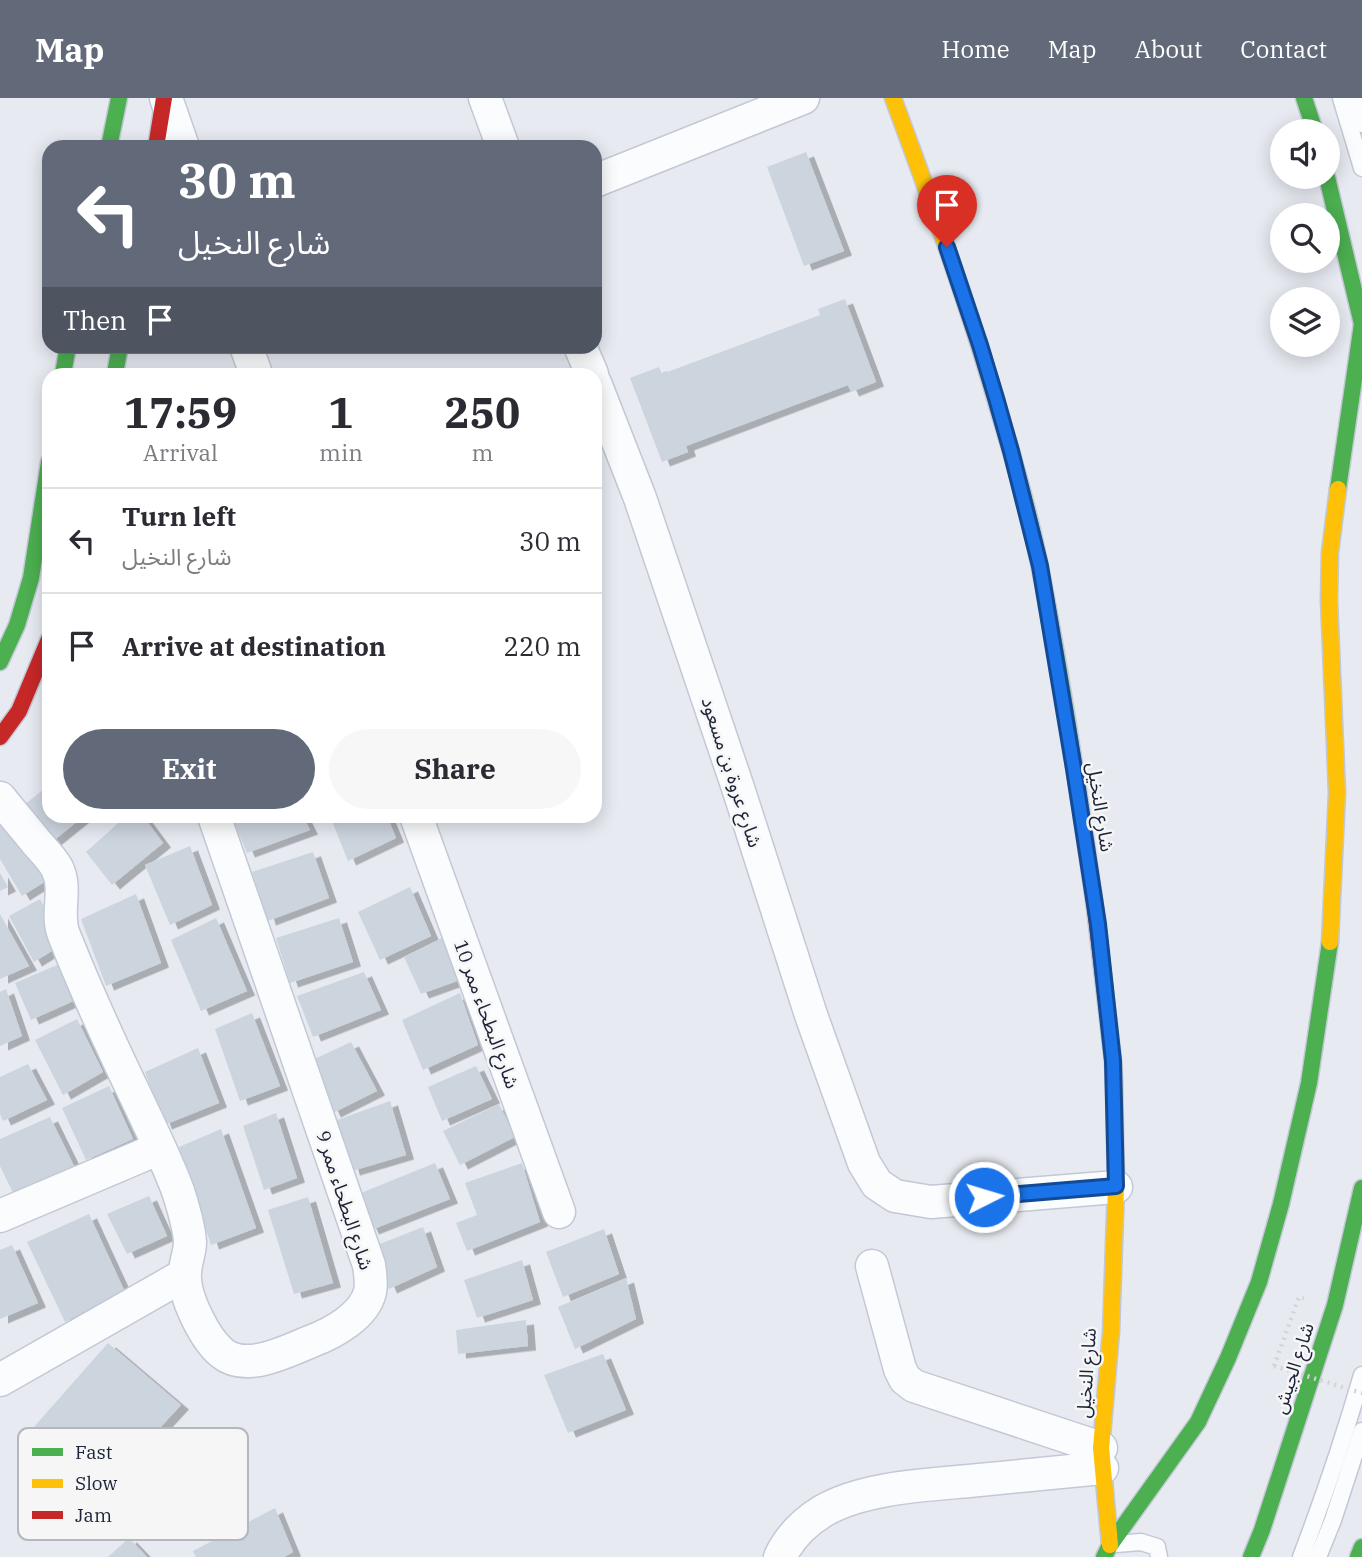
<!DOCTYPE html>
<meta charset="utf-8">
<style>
body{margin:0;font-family:"IBM Plex Serif","Noto Sans Arabic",serif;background:#f7f7f7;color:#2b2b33;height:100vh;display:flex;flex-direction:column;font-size:26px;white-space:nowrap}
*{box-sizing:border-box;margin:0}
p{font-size:23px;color:#7c7c81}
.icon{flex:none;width:38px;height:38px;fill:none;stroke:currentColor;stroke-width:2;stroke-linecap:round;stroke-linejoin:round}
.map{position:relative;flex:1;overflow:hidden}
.panel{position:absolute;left:42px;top:270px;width:560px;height:455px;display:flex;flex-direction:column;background:#fff;border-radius:21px;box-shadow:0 4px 18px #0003}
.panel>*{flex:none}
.banner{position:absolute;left:42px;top:42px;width:560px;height:214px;border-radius:21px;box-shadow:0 4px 18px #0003;background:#626979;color:#fff;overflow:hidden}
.buttons{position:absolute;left:1270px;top:21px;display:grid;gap:14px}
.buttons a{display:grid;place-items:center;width:70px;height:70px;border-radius:50%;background:#fff;box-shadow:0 4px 18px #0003;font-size:35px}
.pin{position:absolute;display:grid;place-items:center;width:60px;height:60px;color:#fff;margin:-72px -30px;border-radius:50% 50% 50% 0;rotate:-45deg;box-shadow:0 0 7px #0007}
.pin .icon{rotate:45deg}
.me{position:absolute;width:77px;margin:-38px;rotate:85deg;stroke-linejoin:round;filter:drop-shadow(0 0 5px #0008)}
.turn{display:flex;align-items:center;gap:24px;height:147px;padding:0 21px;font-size:32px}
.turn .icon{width:91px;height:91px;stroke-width:2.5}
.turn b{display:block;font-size:49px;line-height:60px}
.then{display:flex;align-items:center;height:66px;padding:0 21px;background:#0003;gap:14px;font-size:26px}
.eta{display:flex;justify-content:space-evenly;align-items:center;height:119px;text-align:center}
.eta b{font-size:42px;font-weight:700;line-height:49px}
.button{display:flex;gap:14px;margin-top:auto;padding:14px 21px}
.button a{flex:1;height:80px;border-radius:42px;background:#626979;color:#fff;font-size:28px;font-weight:700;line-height:80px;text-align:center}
.button a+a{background:#f7f7f7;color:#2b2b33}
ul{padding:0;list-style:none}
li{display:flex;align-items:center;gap:21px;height:105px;padding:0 21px;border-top:2px solid #e1e1e2}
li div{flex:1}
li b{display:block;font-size:26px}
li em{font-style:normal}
header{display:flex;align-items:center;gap:42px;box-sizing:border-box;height:98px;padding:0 35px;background:#626979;color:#fff}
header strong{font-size:33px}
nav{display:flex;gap:38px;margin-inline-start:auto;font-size:24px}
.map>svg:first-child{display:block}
.building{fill:#ccd4de;filter:url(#shadow)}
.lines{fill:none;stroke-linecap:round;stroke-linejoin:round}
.lane-casing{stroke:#c3c8d6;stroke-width:19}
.street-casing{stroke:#c3c8d6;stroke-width:35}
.fast-casing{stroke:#c3c8d6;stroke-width:19}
.slow-casing{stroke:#c3c8d6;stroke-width:19}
.jam-casing{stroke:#c3c8d6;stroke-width:19}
.path{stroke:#d3d4d7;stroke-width:4.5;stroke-dasharray:2 5;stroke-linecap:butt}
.lane{stroke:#fbfcfd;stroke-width:16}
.street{stroke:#fbfcfd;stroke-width:32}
.fast{stroke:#4caf50;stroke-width:16}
.slow{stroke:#ffc107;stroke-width:16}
.jam{stroke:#c62828;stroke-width:16}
.path-bridge{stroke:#d3d4d7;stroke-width:4.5;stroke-dasharray:2 5;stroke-linecap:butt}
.route-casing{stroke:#114b97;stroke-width:18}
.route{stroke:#1a73e8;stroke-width:12}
.labels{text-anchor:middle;stroke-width:5;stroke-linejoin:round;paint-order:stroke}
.street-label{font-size:19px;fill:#1b2339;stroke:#f6f6f6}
.key{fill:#f6f6f6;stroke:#b4b7bd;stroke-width:2}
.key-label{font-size:19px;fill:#1b2339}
</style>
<header>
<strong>Map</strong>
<nav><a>Home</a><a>Map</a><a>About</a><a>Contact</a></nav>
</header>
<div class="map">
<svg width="1362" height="1459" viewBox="0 0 1362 1459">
<defs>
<filter id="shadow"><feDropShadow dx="8" dy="4.5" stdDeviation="0" flood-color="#0004"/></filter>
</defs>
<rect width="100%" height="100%" fill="#e7eaf1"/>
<path class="building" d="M806,54L844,153L804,168L767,69Z
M845,201L876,284L851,294L848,287L686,348L688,354L662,364L630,280L659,269L662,276L820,217L818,211Z
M49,687V718H84L53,743L24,707Z
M126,718H143L163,745L112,787L86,754Z
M231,718H303L310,732L247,755Z
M344,718H387L396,740L348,763L332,723Z
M10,719L49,781L22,798L0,761V725Z
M190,748L212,807L170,827L145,767Z
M313,754L329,800L268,823L252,774Z
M0,775L8,789L0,793Z
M410,789L431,838L380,862L358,814Z
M136,796L161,865L106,888L81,821Z
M40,801L63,846L34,864L9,818Z
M0,816L29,868L0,881Z
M216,820L247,893L201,913L171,842Z
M339,820L353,864L290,885L276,840Z
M442,840L460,882L421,896L404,859Z
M64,864L80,900L31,922L15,885Z
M364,874L381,912L313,939L297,898Z
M6,891L22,938L0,948V894Z
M460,895L478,947L423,972L402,922Z
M252,915L280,988L240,1003L215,931Z
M77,921L103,974L63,997L35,942Z
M351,944L377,993L333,1015L308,964Z
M198,950L219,1005L164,1027L145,974Z
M28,966L47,1002L3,1023L0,1016V979Z
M476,968L492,1001L442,1023L428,989Z
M109,988L133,1041L86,1062L62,1010Z
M390,1003L406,1057L352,1073L337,1022Z
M499,1006L515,1039L460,1067L443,1033Z
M276,1015L297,1080L264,1092L243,1028Z
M50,1019L75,1070L14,1097L0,1068V1041Z
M221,1031L256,1130L211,1147L179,1049Z
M435,1065L450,1101L371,1132L356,1097Z
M522,1065L540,1124L467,1153L456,1125L477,1117L465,1085Z
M149,1098L167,1138L127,1156L107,1116Z
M308,1099L333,1185L294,1196L268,1112Z
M89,1116L124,1192L65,1224L27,1144Z
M423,1129L437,1169L389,1191L372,1149Z
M604,1131L619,1176L563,1199L546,1154Z
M12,1147L38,1205L0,1221V1152Z
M522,1162L533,1202L477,1220L464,1182Z
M626,1180L636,1221L575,1251L558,1209Z
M526,1222L528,1248L458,1256L456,1232Z
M108,1245L181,1307L93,1402L26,1338Z
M603,1256L626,1312L568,1335L544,1277Z
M275,1410L293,1454L284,1459H196L193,1453Z
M129,1440L147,1459H108Z"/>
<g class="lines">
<g class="lane-casing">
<path id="lane" d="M1341,0L1362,70
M1354,0L1362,26
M1116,1446L1141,1444L1157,1449L1159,1459
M1301,1459C1324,1399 1344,1339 1362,1277
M1318,1459L1333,1422L1362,1333"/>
</g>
<g class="street-casing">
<path id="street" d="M166,0L183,49
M485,0L503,49
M595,83L803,0
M246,248L256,276
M580,248L592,276
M595,285L640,400L738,690L811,917L864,1065L877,1086L895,1098L931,1104L1116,1089
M0,700C12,715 25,730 37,745C44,753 52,761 57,770C68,792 55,815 64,837C86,893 111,947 137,1001C151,1031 166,1061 178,1093C183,1109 189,1127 190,1144C190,1155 185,1165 185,1175C183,1198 205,1241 222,1255C246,1275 287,1253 312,1243C333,1235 364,1218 370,1194C372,1186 370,1175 369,1167L214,718
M416,718L559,1114
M0,1118L160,1050
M872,1168L900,1271L905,1281L914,1288L1101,1350
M0,1282L184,1177
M780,1459C789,1440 805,1424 823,1413C862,1390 924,1387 969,1383C1013,1379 1057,1374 1102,1370"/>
</g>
<g class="fast-casing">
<path id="fast" d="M1304,0L1315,33
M109,49L119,0
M1327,79L1362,226
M63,276L68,248
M115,276L120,248
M998,310C1014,362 1030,416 1040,470C1062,580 1078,691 1094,802
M1338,391L1362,226
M0,564L17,527L31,480L49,364
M1104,1459L1110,1447L1198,1324L1228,1260L1259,1184L1281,1106L1309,985L1330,844
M1251,1459L1262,1432L1335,1207L1362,1090
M1358,1459L1362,1449"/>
</g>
<g class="slow-casing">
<path id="slow" d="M893,0C931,102 968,205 998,310
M1330,844L1337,695L1329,502L1330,454L1338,391
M1110,1447L1101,1350L1111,1234L1116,1089L1114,984"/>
</g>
<g class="jam-casing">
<path id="jam" d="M156,49L164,0
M0,639L19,613L49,541
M1094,802L1113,963L1114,984"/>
</g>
<path class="path" d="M1274,1268L1299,1199L1304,1200"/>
<use href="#lane" class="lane"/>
<use href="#street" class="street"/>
<use href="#fast" class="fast"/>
<use href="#slow" class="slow"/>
<use href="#jam" class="jam"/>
<path class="path-bridge" d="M1274,1268L1362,1295"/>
</g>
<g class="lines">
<g class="route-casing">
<path id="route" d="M947,149L980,247L996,300L1011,353L1040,468L1074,671L1098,826L1113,963L1116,1088L984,1099"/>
</g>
<use href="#route" class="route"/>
</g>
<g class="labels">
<g class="street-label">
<text transform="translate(732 674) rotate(72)" y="7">شارع عروة بن مسعود</text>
<text transform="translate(1101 709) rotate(81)" y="7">شارع النخيل</text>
<text transform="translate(487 916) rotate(70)" y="7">شارع البطحاء ممر 10</text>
<text transform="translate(345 1102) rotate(72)" y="7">شارع البطحاء ممر 9</text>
<text transform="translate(1293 1270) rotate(-72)" y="7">شارع الجيش</text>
<text transform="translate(1086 1275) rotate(-86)" y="7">شارع النخيل</text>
</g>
</g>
<rect x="18" y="1330" width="230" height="112" rx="10" class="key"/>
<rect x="32" y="1350" width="31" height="8" fill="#4caf50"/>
<rect x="32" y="1381" width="31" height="9" fill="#ffc107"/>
<rect x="32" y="1413" width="31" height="8" fill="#c62828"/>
<g class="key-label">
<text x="75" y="1361">Fast</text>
<text x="75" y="1392">Slow</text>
<text x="75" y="1424">Jam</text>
</g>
</svg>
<div class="buttons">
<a><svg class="icon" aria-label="sound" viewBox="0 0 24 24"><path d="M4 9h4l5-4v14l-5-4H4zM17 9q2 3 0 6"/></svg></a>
<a><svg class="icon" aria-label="search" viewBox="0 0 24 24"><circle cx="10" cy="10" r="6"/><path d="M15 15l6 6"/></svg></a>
<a><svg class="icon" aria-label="layers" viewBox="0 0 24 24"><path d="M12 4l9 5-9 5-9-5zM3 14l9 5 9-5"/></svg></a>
</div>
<div class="pin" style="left:947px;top:149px;background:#d93025"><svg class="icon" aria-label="arrive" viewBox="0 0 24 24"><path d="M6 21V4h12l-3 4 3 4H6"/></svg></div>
<svg class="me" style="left:984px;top:1099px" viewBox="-20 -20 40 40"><circle r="17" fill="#1a73e8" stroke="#fff" stroke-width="3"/><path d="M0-11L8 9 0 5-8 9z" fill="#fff"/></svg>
<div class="banner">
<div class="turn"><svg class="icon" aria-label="left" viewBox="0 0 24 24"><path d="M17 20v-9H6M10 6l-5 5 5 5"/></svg><div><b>30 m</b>شارع النخيل</div></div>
<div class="then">Then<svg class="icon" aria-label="arrive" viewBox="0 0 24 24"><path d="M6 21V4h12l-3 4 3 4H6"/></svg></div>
</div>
<section class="panel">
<div class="eta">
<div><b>17:59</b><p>Arrival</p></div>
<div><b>1</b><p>min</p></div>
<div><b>250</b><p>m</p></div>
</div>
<ul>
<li><svg class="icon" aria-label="left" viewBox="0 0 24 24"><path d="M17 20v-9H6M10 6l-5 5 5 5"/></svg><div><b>Turn left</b><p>شارع النخيل</p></div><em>30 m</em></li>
<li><svg class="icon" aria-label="arrive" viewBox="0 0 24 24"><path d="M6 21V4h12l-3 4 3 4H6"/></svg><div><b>Arrive at destination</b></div><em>220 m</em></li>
</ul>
<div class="button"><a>Exit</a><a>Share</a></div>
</section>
</div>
